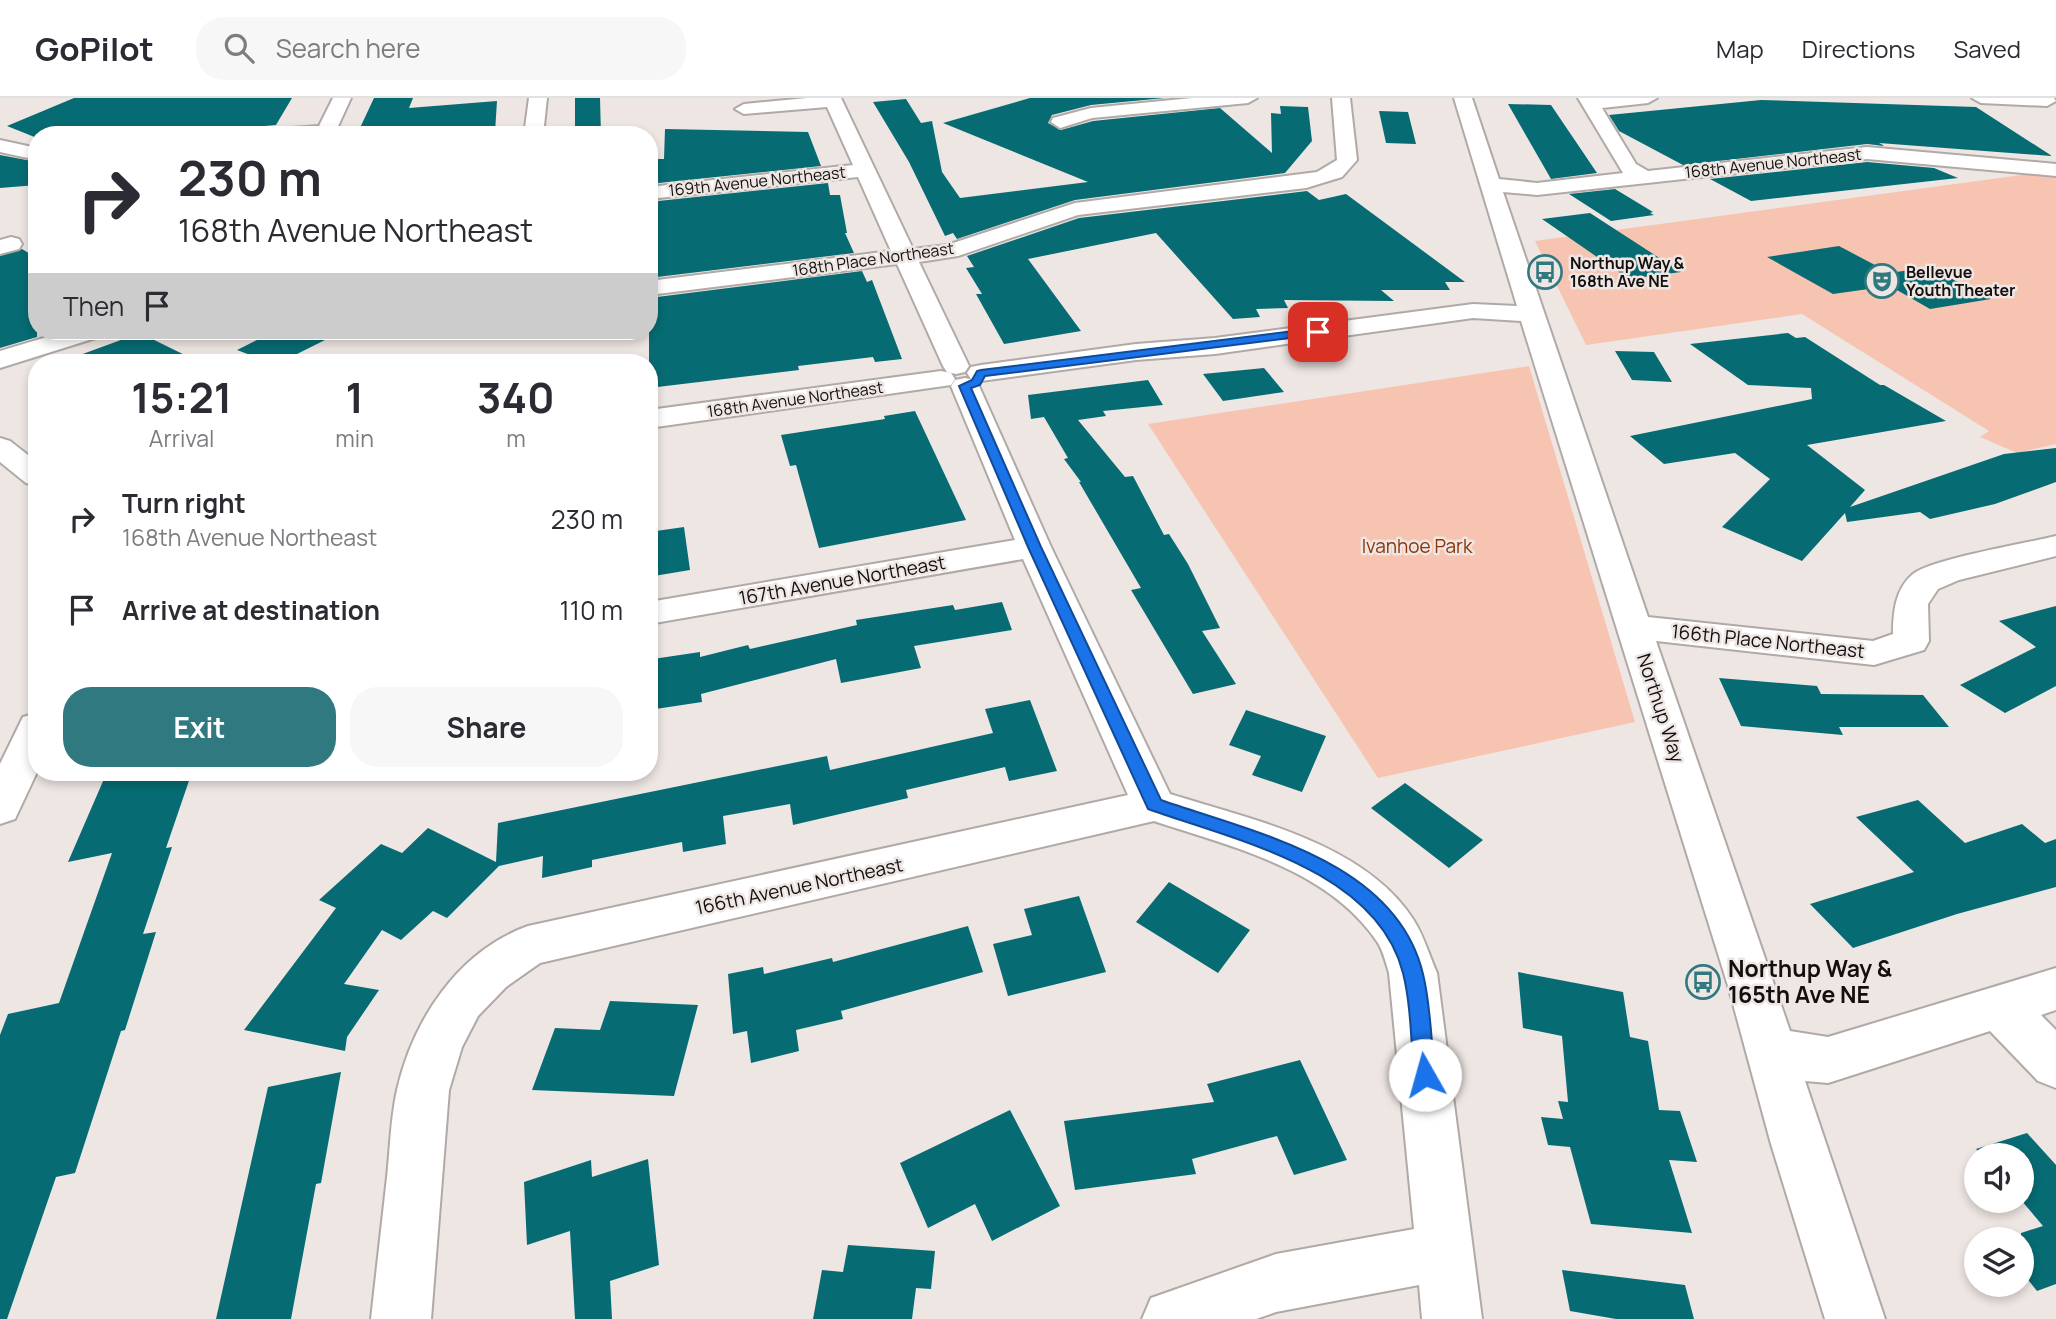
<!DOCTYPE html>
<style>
body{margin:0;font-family:Manrope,sans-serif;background:#f7f7f7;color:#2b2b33;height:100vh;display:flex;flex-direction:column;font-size:26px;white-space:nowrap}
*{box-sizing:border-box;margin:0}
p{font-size:23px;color:#7c7c81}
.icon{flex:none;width:38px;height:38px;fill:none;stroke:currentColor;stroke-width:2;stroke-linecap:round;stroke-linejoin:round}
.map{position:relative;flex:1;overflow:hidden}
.details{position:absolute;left:28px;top:256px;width:630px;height:427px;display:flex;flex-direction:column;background:#fff;border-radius:28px;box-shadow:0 4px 10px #0003}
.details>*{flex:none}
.hud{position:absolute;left:28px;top:28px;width:630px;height:214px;border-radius:28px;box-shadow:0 4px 10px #0003;background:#fff;color:#2b2b33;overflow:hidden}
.buttons{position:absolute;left:1964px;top:1045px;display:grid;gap:14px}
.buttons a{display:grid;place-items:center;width:70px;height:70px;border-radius:50%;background:#fff;box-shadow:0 4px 10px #0003;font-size:35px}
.pin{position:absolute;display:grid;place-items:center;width:60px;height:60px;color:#fff;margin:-30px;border-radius:14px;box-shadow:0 4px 10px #0006}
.me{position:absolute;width:77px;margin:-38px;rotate:353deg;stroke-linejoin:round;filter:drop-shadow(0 0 5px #0008)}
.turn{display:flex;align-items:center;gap:24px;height:147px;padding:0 35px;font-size:32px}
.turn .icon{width:91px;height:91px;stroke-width:2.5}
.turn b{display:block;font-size:49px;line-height:60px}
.then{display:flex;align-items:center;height:66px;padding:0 35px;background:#0003;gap:14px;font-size:26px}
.eta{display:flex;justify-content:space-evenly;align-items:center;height:119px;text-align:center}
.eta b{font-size:42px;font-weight:700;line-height:49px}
.action{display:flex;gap:14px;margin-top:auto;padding:14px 35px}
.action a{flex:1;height:80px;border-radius:28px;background:#307980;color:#fff;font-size:28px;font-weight:700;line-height:80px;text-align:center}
.action a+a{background:#f7f7f7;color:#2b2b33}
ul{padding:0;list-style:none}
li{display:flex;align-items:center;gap:21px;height:91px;padding:0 35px}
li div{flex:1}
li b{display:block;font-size:26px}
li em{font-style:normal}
header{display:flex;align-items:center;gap:42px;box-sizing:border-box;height:98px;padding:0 35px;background:#fff;border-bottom:2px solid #e1e1e2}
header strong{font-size:33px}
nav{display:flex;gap:38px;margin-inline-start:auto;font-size:24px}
.search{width:490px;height:63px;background:#f7f7f7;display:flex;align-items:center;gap:18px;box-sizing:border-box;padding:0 24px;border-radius:28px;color:#7c7c81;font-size:26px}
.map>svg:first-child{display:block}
.green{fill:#f7c4b1}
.building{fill:#076b73}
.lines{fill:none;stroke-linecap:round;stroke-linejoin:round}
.minor-casing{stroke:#b1a9a6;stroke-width:4}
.minor{fill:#fff;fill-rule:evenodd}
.route{fill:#1a73e8;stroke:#114b97;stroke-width:2}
.labels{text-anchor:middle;stroke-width:5;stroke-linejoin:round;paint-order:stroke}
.far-street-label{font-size:16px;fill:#120f0e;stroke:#eee6e3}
.far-poi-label{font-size:16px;font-weight:bold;fill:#120f0e;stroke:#eee6e3;text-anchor:start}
.park-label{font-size:19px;fill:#8d3407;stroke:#eee6e3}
.street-label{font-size:19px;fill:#120f0e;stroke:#eee6e3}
.near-poi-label{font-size:23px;font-weight:bold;fill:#120f0e;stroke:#eee6e3;text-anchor:start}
</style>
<header>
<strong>GoPilot</strong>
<div class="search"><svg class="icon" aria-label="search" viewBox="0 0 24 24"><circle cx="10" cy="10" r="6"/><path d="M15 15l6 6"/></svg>Search here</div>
<nav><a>Map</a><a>Directions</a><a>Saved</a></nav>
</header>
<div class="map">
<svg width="2056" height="1221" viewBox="0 0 2056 1221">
<rect width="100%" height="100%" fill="#eee6e3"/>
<path class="green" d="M2029,76L2056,78V346L2017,355L1980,339L1989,333L1802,216L1586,247L1535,143Z
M1529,268L1635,624L1378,680L1148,326Z"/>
<path class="building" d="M74,0H292L276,27L163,37H37V40L7,28Z
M374,0H413L409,10L497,3L495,34L380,37L382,30L359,32Z
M575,0H600L601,37H575Z
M1030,0H1165L1091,7L1052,17L1048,25L1061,32L1093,23L1220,10L1272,55L1271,15L1281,16L1280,8L1308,9L1312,43L1285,75L1075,102L957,141L953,135L945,138L909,64L873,4L906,1L921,25L932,23L942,74L960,100L1088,84L943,25Z
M1761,2L1976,9L2052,58L1879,45L1885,48L1867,46L1683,67L1619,33L1609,17Z
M1508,6L1551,7L1597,75L1551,81Z
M1379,13L1408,14L1416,46L1386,45Z
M665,31L808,34L821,68L649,86L654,61H664Z
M0,57L37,64V87L0,90Z
M1867,64L1934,70L1958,80L1751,103L1710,81Z
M828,85L830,97H840L847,135H845L854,155L649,180V104Z
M1615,91L1653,114L1650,115L1654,117L1611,123L1569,96Z
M1307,93L1319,102L1346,96L1465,184H1445L1450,192H1381L1394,203L1284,202L1288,210L1256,211L1260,219L1233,221L1156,135L1028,161L1081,233L1004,246L976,196H982L966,170L974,169L967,158L1079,120Z
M1590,115L1681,174L1629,181L1542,121Z
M1839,148L1890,175L1929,169L1991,201L1930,211L1890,188L1833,196L1767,159Z
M22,151L37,160V239L0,250V158Z
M862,173L867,184L872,182L902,261L875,264L873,259L798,268L799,272L649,290V200Z
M275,233H343L281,264H268L237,252Z
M140,235L199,264H69V261Z
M1788,235L1796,240L1805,239L1880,287H1884L1946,323L1807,347L1865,392L1850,409L2004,356L2056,350V384L1995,406L1930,421L1920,414L1847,424L1845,415L1802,463L1722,429L1770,381L1735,355L1664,366L1630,338L1812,301L1811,290L1748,287L1690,246Z
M1615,253L1654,254L1672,284L1632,282Z
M1264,270L1284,294L1223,303L1203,276Z
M1148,282L1163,307L1103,313L1106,318L1078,322L1125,379L1133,378L1164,437L1169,436L1188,466L1220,530L1202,533L1236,586L1193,596L1131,492L1141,490L1079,384H1081L1064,361L1068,360L1044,319L1031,321L1028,297Z
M915,313L966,422L819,450L796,367L790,368L781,337L885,321L884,318Z
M684,429L690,472L654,478L653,466L649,467V434Z
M1002,504L1012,532L914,548L921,570L841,585L836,561L701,596L702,604L649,612V577L653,576V561L700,554V559L748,547L750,551L857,527L856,522L953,507L955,512Z
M2056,508V588L2005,615L1960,587L2036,549L1999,523Z
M1719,580L1817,588L1821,596L1923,597L1949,629H1839L1843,637L1741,628Z
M1030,602L1057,673L1009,683L1005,669L906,692L908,700L793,727L790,706L723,718L726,746L683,754L682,744L592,762V769L542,780L543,758L499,768L447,820L433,813L401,842L382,832L344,886L379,892L347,939L345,953L244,932L336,810L319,802L381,746L402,755L428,730L496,764L498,725L827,658L830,672L993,635L985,611Z
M1246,612L1326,638L1302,694L1252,677L1261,658L1229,647Z
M107,674H192L166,750L172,749L143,836L156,834L125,932L121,933L75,1075L56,1079L7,1221H0V937L8,916L59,905L112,755L68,764Z
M1405,685L1483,742L1449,770L1371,710Z
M1918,702L1965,745L2022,726L2045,745L2056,741V789L1957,816L1853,850L1810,806L1914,774L1856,719Z
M1169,784L1250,832L1218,875L1136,824Z
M1079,798L1106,874L1008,898L993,846L1032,837L1024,811Z
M968,828L983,874L841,913L843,921L796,932L799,953L751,965L747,933L733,936L728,876L763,869L764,876L832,860L833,864Z
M1518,874L1623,894L1630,939L1648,943L1659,1012L1680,1013L1697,1064L1669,1062L1692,1135L1591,1126L1570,1049L1548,1047L1541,1019L1563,1021L1558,1003L1568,1004L1562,938L1523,930Z
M610,903L698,907L674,998L532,992L555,930L600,932Z
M1300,962L1347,1062L1294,1077L1277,1038L1192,1061L1196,1076L1075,1092L1064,1023L1214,1004L1207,986Z
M341,974L321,1085L316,1086L291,1221H216L268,989Z
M1010,1012L1060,1108L992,1143L975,1106L928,1130L900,1065Z
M2027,1035L2056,1067V1186L2037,1193L2021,1173V1135L2043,1128L2021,1102V1057H1982L1976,1051Z
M648,1061L659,1167L610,1183L612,1221H575L570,1133L527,1147L524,1084L591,1062L592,1079Z
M848,1147L935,1153L931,1191L916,1190L912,1221H813L822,1172L843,1174Z
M1562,1172L1685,1187L1694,1221H1616L1570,1213Z"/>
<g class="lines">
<g class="minor-casing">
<path id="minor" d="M333,0H351L334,37H269L278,31L319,28Z
M529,0H547L543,37H524Z
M807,0H841L913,151L947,147L1075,105L1317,74L1337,62L1332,0H1350L1357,62L1342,79L1306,90L1078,117L958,158L919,164L969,268L965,274L956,276L947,274L943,268L897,166L649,197V183L891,153L858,79L649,101V89L853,67L827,9L744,16L735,11L744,6Z
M1192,0H1257L1248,5L1092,20L1060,30L1051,24L1053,20L1091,10Z
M1454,0H1472L1499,81L1537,85L1623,75L1578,0H1657L1648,5L1602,10L1636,66L1648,73L1867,49L2056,66V78L1867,61L1537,97L1503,94L1648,519L1873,543L1893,536C1893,515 1895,491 1913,476C1932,461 2028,445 2056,438V458L1959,482L1938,491L1928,506L1929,543L1924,552L1874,567L1656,543L1790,933L1828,939L2056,870V912L2041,917L2056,932V990L2038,983L1990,933L1828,985L1805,983L1885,1221H1825L1771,1046L1729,891L1521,223L1473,220L1215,256L1136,262L981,283L971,281L967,275L971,269L981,267L1136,246L1215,240L1473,206L1517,208Z
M1972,0H2054L2056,3L2047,8L1981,5Z
M0,42L37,50V62L0,54Z
M11,139L19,141L22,146L19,151L0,156V142Z
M67,233H106L102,238L0,270V253Z
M941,273L951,275L955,281L951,287L649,330V312Z
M965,280L975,282L979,288L1051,449L1170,696C1250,721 1364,745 1413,821C1424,838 1429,857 1437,875L1482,1221H1422L1419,1187L1276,1214L1256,1221H1142L1151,1200L1276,1156L1414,1131L1389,875C1386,865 1383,853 1378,845C1329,771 1232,749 1154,723L540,865L506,889L478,918L462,949L449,992L431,1221H371C376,1177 381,1132 386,1088C390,1057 390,1023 397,992C413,922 458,853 528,828L1128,697L1023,461L649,526V504L1015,442L951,288L955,282Z
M0,340L10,343L37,364V388L26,385L0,364Z
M37,615V674L15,721L0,726V666L23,619Z"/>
</g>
<use href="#minor" class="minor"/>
</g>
<path class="route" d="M1318,230L1322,231V236L985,278L980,287L971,290L1041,449L1161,702C1255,735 1396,763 1423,876C1431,908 1431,944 1435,977L1432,984L1425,987L1417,984L1414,977C1411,944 1411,907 1403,875C1377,772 1235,742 1148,711L1028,449L959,288L972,282L977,273L981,272Z"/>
<defs>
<g id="bus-ring" transform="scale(1.75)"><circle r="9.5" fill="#eee6e3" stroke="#307980" stroke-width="1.5"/><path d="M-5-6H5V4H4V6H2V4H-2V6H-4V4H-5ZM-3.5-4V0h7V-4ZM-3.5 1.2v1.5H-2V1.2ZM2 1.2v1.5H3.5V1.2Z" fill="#307980"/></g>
<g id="theatre-ring" transform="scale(1.75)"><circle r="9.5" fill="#eee6e3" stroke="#307980" stroke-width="1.5"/><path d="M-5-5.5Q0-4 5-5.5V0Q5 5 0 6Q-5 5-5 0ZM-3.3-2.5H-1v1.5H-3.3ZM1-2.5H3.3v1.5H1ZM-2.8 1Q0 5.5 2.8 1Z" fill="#307980"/></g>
</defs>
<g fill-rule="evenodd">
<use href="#bus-ring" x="1545" y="174"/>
<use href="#theatre-ring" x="1882" y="183"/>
<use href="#bus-ring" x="1703" y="884"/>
</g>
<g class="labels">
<g class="far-street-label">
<text transform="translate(1773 65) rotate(-6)" y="6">168th Avenue Northeast</text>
<text transform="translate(757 83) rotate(-6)" y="6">169th Avenue Northeast</text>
<text transform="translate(873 161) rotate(-8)" y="6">168th Place Northeast</text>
<text transform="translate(795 301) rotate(-8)" y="6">168th Avenue Northeast</text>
</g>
<g class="far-poi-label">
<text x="1570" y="171">Northup Way &amp;<tspan x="1570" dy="18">168th Ave NE</tspan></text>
<text x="1906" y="180">Bellevue<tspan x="1906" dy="18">Youth Theater</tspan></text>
</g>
<g class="park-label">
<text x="1417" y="455">Ivanhoe Park</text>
</g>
<g class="street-label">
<text transform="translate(842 482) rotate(-10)" y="7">167th Avenue Northeast</text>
<text transform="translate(1768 543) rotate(6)" y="7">166th Place Northeast</text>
<text transform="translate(1661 610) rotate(72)" y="7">Northup Way</text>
<text transform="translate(799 788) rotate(-12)" y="7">166th Avenue Northeast</text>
</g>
<g class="near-poi-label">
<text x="1728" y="879">Northup Way &amp;<tspan x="1728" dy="26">165th Ave NE</tspan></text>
</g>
</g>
</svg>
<div class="buttons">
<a><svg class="icon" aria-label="sound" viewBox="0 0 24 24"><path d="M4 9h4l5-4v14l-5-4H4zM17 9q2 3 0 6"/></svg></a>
<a><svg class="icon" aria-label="layers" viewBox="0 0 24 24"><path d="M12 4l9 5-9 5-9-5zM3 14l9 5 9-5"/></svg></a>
</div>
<div class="pin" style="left:1318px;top:234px;background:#d93025"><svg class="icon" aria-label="arrive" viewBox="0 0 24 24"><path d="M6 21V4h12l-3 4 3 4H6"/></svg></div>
<svg class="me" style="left:1425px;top:977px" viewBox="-20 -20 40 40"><circle r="19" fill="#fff"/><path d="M0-13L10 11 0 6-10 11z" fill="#1a73e8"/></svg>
<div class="hud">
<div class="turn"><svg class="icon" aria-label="right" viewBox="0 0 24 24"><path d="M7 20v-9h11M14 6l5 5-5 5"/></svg><div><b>230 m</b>168th Avenue Northeast</div></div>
<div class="then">Then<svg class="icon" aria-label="arrive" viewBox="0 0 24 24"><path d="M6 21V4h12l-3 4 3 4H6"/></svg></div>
</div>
<section class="details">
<div class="eta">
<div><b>15:21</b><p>Arrival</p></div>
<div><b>1</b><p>min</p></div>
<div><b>340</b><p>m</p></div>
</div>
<ul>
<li><svg class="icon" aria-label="right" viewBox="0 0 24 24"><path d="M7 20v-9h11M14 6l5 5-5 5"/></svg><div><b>Turn right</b><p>168th Avenue Northeast</p></div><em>230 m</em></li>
<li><svg class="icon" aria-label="arrive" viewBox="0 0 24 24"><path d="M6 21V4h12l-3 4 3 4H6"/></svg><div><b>Arrive at destination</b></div><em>110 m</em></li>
</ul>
<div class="action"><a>Exit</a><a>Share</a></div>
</section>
</div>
